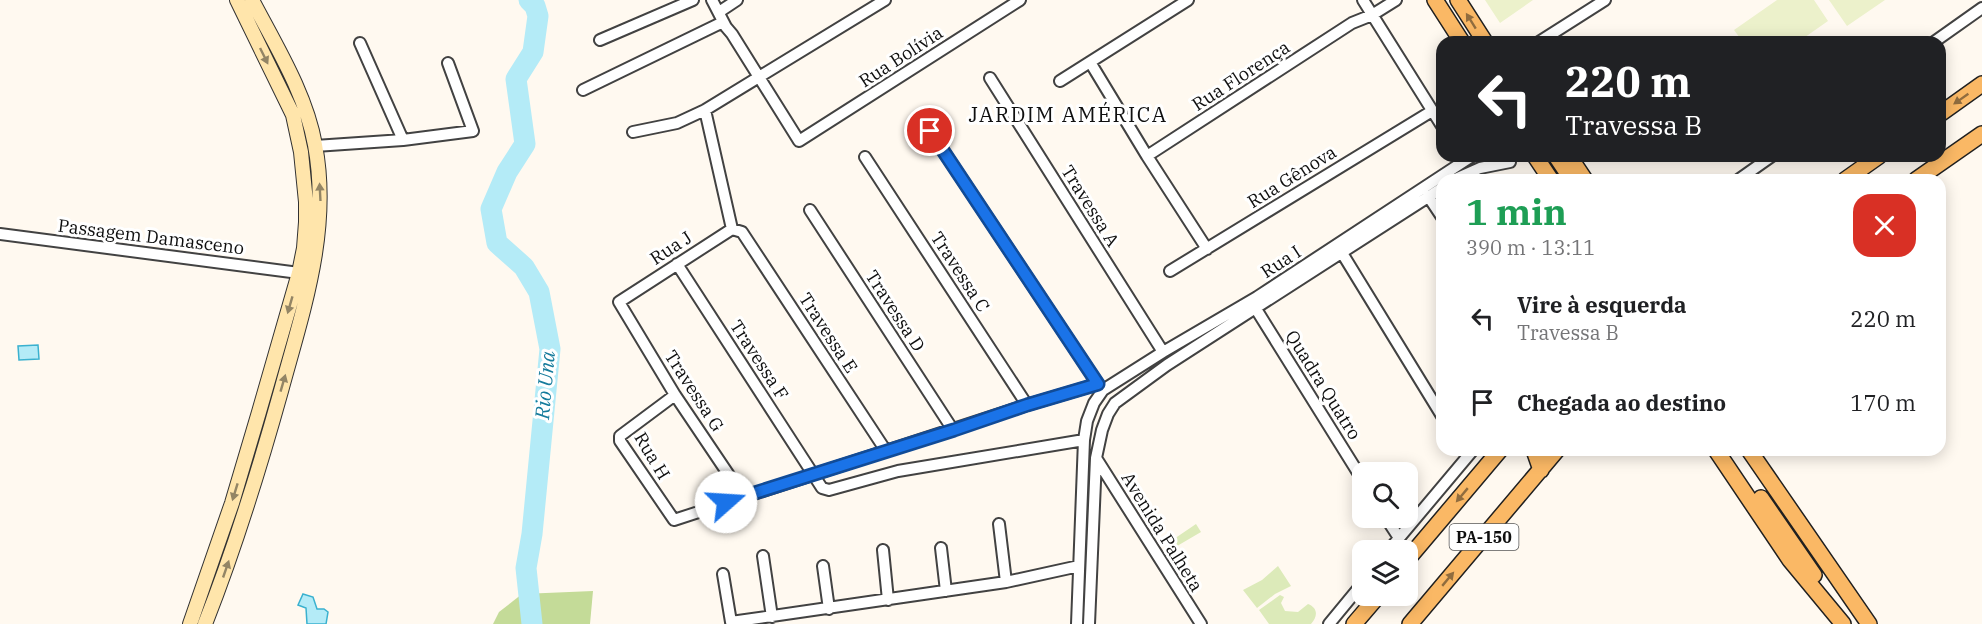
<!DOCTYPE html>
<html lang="pt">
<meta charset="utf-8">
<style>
body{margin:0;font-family:"IBM Plex Serif",serif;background:#f2f2f2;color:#202124;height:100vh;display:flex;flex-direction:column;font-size:22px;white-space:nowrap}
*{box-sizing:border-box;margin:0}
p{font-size:20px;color:#757577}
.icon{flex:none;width:33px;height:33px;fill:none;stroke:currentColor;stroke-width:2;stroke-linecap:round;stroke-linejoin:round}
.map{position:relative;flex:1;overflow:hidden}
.panel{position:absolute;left:1436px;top:174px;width:510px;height:282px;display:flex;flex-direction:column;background:#fff;border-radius:18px;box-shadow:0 3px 15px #0003}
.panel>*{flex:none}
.guide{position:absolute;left:1436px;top:36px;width:510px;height:126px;border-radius:18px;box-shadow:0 3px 15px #0003;background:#202124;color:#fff;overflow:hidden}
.controls{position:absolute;left:1352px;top:462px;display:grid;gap:12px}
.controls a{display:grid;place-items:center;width:66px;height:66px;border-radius:12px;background:#fff;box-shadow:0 3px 15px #0003;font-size:30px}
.pin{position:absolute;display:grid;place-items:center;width:51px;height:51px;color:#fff;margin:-26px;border:3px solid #fff;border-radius:50%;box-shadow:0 2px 6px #0007}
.me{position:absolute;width:66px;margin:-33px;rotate:71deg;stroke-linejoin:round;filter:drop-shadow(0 0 4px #0008)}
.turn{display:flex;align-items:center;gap:21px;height:126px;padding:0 30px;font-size:27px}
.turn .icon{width:78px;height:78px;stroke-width:2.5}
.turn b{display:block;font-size:42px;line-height:51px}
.round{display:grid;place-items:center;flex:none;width:63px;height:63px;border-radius:18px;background:#f2f2f2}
.head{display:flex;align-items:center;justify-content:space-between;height:102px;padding:0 30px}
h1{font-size:36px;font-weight:700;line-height:45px;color:#1e9e55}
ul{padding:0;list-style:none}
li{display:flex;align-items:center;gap:18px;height:84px;padding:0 30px}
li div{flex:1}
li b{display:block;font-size:22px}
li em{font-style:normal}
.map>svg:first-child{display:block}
.green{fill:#dceab9}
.forest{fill:#c4db98}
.pitch{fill:#ecf1cb}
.water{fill:#b4ebf7;stroke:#3ab1cf;stroke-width:1.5}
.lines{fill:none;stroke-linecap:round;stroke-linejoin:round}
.river{stroke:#b4ebf7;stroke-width:21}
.minor-casing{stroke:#424242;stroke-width:14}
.secondary-casing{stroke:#313131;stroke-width:16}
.primary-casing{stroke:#202020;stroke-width:18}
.minor{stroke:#fff;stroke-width:10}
.secondary{stroke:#ffe5ab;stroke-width:14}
.primary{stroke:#fab865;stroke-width:15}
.oneway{fill:#906c3e}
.oneway2{fill:#938565}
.route-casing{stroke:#114b97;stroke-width:15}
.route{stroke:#1a73e8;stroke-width:10}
.labels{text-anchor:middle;stroke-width:6;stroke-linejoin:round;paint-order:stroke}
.shield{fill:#fff;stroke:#575757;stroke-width:1.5}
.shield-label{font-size:16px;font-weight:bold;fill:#0f0f0f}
.street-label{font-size:18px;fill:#0f0f0f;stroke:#fff}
.water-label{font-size:20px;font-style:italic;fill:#157b9c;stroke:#fff}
.quarter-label{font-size:21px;letter-spacing:1.5px;fill:#0f0f0f;stroke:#fff}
</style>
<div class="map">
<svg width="1982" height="624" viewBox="0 0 1982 624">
<rect width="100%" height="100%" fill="#fff9f0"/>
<path class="green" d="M1196,524L1201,532L1172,549L1168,543Z
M1278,566L1291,586L1275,594L1257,608L1243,590L1262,580Z
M1280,595L1284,597L1281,603L1285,611L1298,612L1308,604C1318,608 1318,616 1311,624H1269L1259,610Z"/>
<path class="forest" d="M593,591L590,624H493L499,612L522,594Z"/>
<path class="pitch" d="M1485,0H1533L1500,23Z
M1777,0H1814L1828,21L1798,42H1743L1734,30Z
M1829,0H1885L1847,26Z"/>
<path class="water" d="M38,345L39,359L19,360L18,346Z
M303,594L313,597L317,609H324L328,612L326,624H307L306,608L298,605Z"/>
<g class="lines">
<path class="river" d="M529,0L535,6L538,16L533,52L516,79L525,144L507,172L491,209L497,243L524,267L539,292L550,349L532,534L526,568L532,624"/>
<g class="minor-casing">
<path id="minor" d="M712,0L726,27L732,34L799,141L1020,0
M1363,0L1442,126
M719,12L737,0
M600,40L693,0
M1539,42L1605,0
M1934,42L1982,8
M360,43L403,140
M1090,62L1147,156L1207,249
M990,78L1163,352
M1060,81L1188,0
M583,90L723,22
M705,110L732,229
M930,131L1098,384
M633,132L677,123L705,110L885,0
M315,146L403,140L473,131L448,63
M1147,156L1352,23L1372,15L1396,0
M865,157L1027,405
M1453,180L1480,168L1510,162
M1738,180L1772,156
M1428,196L1442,217
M810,210L953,430
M0,234L299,273
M1342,253L1442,416
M677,264L822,488L829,490L898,471L1084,440
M1170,271L1432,111
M1256,309L1362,479
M675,395L620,436V441L674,520L1027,405L1098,384L1103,390
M1096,458L1201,624
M743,496L675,395L619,302L732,229L742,232L886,451
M1386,518L1399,538
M999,524L1006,582
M941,548L946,591
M883,550L888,600
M1389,550L1473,450
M763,556L772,617
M823,566L829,609
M723,574L731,622L1006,582L1079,566
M1077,624L1084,440L1087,421L1094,403L1103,390L1163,352L1257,297L1472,156
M1089,624L1096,458L1102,430L1108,414L1115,403L1167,365L1442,188
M1329,624L1362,584"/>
</g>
<g class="secondary-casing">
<path id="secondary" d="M190,624L232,503L259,412L299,273L304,248L306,222V202L301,152L293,115L237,0
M205,624C235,548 259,470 281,391C303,310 331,230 315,145C306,94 276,46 252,0"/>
</g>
<g class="primary-casing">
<path id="primary" d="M1435,0L1462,42
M1458,0L1485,42
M1940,114L1982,84
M1535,156L1551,180
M1556,156L1572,180
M1569,156L1585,180
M1845,180L1879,156
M1916,180L1982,134
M1534,450L1541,470
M1716,450L1790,560L1843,624
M1749,450L1869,624
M1761,498L1814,575
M1407,560L1500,450
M1354,624L1378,596
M1410,624L1557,450"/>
</g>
<use href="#minor" class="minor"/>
<use href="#secondary" class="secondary"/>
<use href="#primary" class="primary"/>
</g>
<defs><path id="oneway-solid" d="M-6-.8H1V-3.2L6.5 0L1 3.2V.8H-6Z" transform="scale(1.5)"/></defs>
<g class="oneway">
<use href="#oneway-solid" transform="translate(1471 21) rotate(-122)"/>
<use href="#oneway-solid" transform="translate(1961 99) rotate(145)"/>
<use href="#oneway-solid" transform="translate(1462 495) rotate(130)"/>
<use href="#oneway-solid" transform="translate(1448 579) rotate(-50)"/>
</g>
<g class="oneway2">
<use href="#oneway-solid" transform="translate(264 56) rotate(64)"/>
<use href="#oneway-solid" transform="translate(320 192) rotate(-93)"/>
<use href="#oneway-solid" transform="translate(290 305) rotate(106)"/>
<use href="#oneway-solid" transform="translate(283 383) rotate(-74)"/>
<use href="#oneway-solid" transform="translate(235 492) rotate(107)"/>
<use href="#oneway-solid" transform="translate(226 569) rotate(-71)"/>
</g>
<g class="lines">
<g class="route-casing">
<path id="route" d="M726,502L954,430L1027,405L1098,384L930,131"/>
</g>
<use href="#route" class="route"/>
</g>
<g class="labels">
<rect class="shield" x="1449.5" y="524" width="69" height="26" rx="4.5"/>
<g class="shield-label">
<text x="1484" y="543">PA-150</text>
</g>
<g class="street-label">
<text transform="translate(901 57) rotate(-33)" y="6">Rua Bolívia</text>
<text transform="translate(1241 76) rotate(-33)" y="6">Rua Florença</text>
<text transform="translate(1292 177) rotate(-32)" y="6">Rua Gênova</text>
<text transform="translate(1090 206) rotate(58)" y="6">Travessa A</text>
<text transform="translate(151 237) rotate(7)" y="6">Passagem Damasceno</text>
<text transform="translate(671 248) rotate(-33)" y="6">Rua J</text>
<text transform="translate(1281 262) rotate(-33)" y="6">Rua I</text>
<text transform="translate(960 272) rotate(57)" y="6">Travessa C</text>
<text transform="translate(895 311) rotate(57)" y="6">Travessa D</text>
<text transform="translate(828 333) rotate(57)" y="6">Travessa E</text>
<text transform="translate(759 360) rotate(57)" y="6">Travessa F</text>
<text transform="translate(1323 385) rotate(58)" y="6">Quadra Quatro</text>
<text transform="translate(694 391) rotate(57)" y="6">Travessa G</text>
<text transform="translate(652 456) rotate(59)" y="6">Rua H</text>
<text transform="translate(1162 532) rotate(58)" y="6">Avenida Palheta</text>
</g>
<g class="water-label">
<text transform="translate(545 385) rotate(-85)" y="7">Rio Una</text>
</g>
<g class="quarter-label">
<text x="1068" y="122">JARDIM AMÉRICA</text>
</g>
</g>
</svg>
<div class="controls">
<a><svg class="icon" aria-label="search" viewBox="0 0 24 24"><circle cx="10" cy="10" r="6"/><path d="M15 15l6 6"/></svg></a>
<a><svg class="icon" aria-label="layers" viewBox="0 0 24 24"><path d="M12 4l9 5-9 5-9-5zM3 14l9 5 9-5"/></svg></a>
</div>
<div class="pin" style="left:930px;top:131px;background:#d93025"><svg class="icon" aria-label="arrive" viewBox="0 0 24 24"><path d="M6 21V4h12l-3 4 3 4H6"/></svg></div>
<svg class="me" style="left:726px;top:502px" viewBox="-20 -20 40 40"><circle r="19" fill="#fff"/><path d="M0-13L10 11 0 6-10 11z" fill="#1a73e8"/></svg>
<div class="guide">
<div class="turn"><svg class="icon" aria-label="left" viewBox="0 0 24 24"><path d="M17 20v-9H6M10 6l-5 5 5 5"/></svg><div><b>220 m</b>Travessa B</div></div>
</div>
<section class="panel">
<div class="head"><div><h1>1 min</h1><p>390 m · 13:11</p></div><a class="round" style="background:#d93025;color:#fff"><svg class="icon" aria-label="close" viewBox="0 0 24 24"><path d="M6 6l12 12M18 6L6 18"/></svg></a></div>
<ul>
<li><svg class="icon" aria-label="left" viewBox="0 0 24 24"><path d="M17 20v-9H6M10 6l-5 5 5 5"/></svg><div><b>Vire à esquerda</b><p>Travessa B</p></div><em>220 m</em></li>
<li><svg class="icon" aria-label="arrive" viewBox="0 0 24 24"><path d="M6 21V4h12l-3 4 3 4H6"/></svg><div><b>Chegada ao destino</b></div><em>170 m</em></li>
</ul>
</section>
</div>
